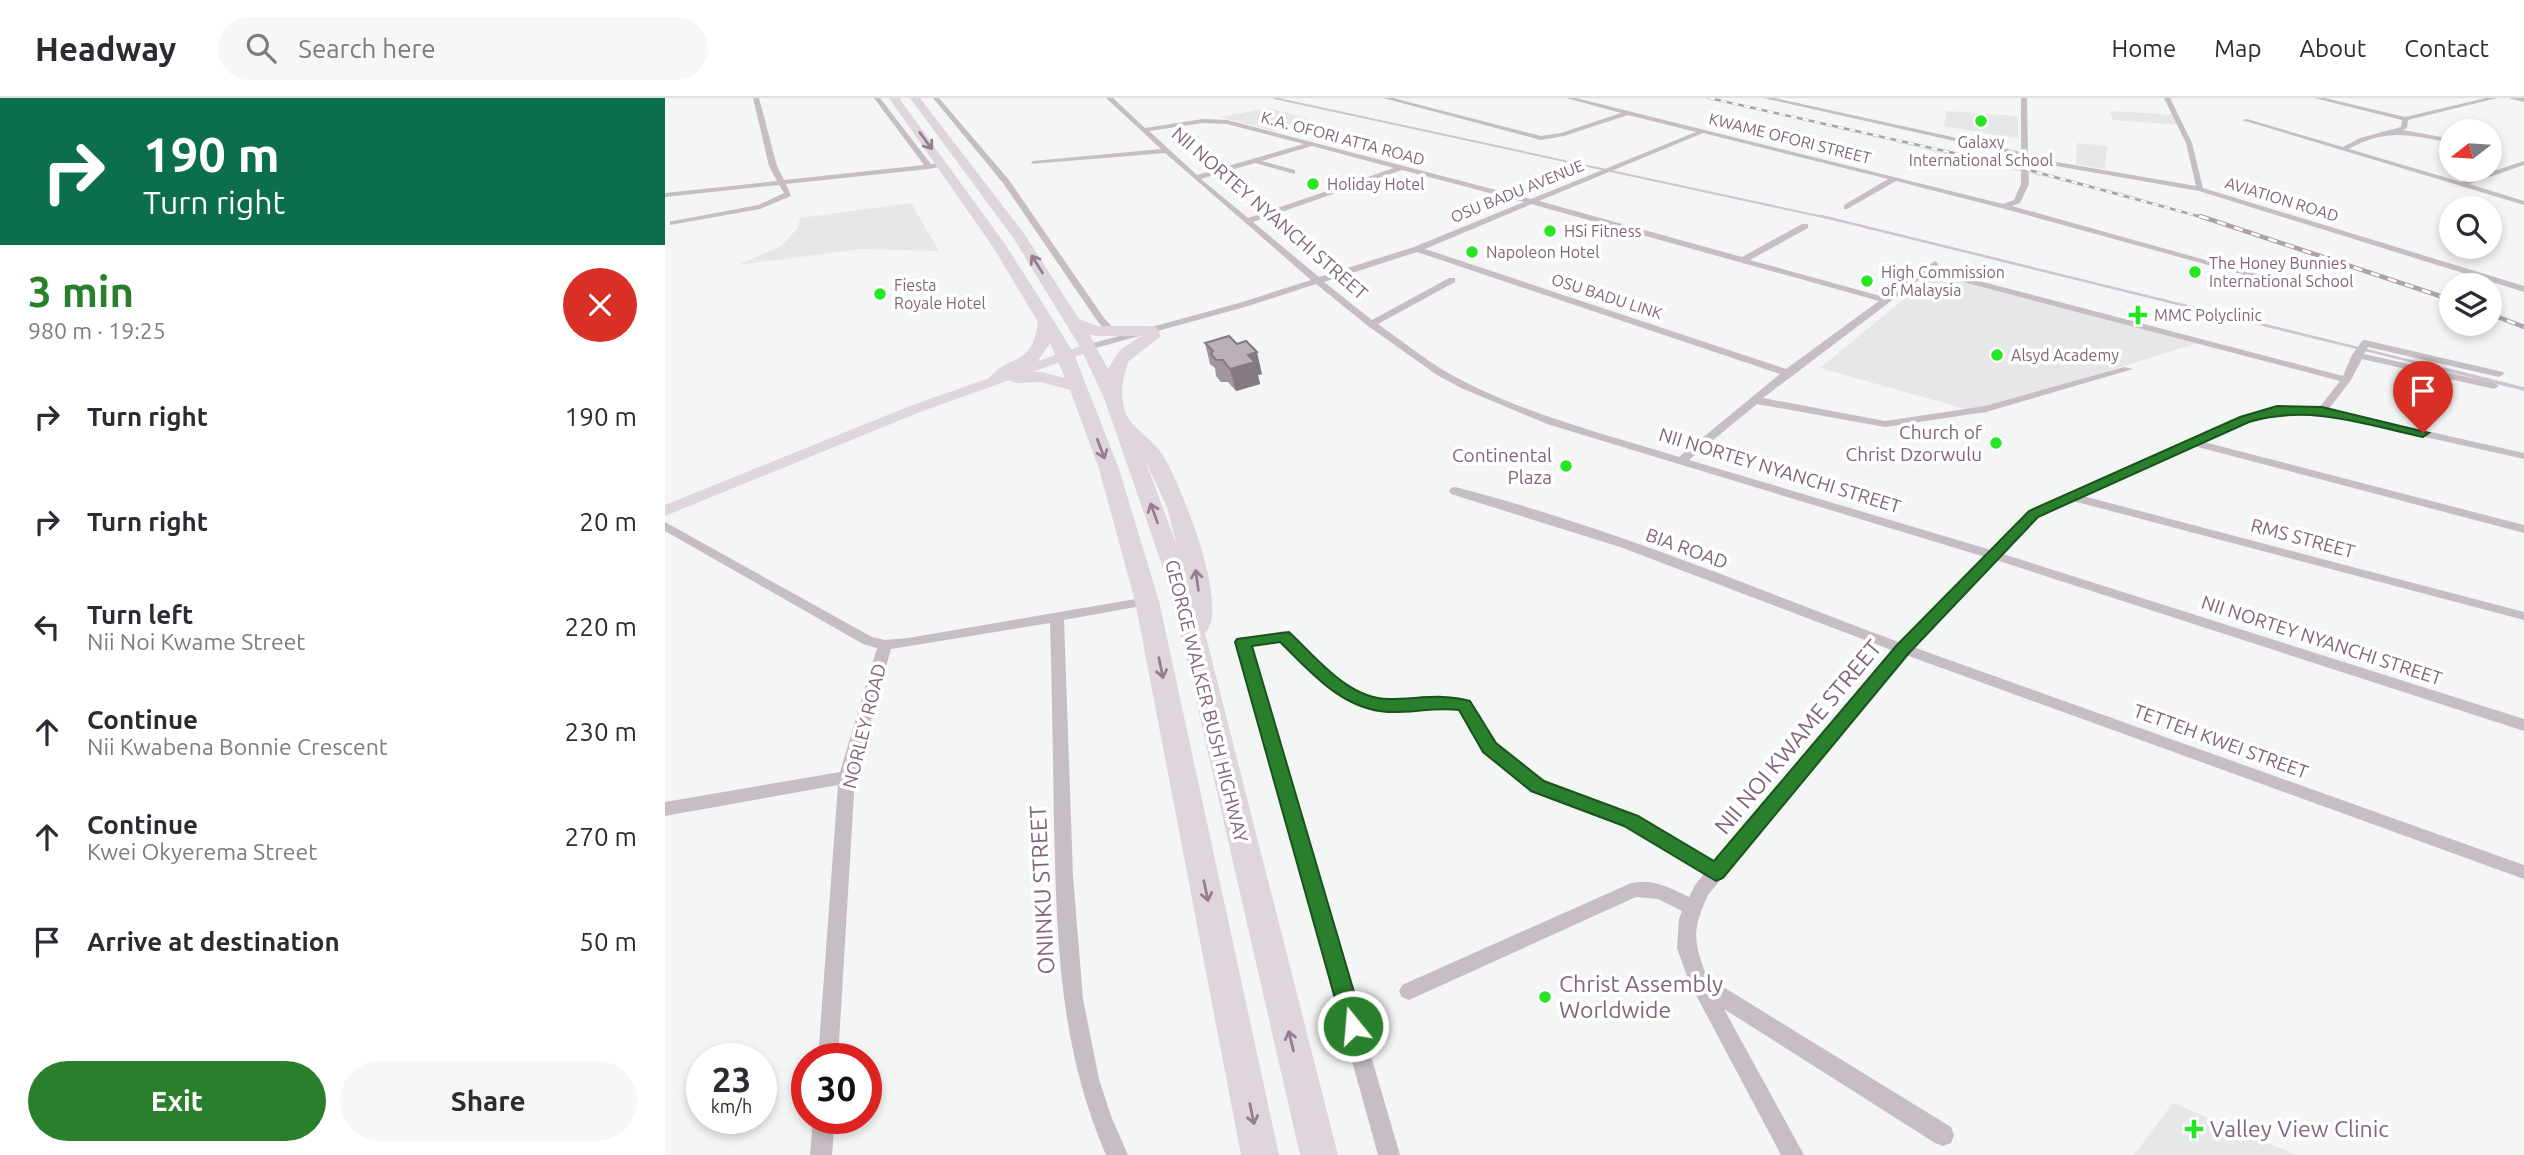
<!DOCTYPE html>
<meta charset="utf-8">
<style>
body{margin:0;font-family:Ubuntu,sans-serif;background:#f7f7f7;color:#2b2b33;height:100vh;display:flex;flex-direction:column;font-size:26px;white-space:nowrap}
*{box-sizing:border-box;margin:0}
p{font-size:23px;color:#7c7c81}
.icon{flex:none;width:38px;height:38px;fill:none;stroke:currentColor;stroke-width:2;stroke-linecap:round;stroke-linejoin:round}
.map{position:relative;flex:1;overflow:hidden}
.drawer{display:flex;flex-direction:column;background:#fff;width:665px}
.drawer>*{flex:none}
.top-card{background:#0b6e4f;color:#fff;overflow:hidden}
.needle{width:46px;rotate:253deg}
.tools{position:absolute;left:1774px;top:21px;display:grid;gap:14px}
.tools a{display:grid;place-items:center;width:63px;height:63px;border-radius:50%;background:#fff;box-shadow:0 4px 10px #0003;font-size:35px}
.speed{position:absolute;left:21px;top:945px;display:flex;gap:14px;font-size:35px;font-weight:700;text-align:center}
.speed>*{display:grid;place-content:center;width:91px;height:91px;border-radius:50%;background:#fff;box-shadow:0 4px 10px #0003;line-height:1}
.speed small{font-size:18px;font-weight:400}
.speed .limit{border:10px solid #d22;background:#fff;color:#111}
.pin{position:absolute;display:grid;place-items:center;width:60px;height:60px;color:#fff;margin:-72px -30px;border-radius:50% 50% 50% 0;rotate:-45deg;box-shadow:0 0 7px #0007}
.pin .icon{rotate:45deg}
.me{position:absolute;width:77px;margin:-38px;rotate:343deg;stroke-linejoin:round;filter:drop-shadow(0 0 5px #0008)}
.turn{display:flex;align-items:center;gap:24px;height:147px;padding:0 28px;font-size:32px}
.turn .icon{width:91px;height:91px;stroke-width:2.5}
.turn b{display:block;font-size:49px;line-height:60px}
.round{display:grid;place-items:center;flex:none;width:74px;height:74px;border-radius:37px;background:#f7f7f7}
.overview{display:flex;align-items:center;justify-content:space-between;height:119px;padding:0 28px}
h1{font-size:42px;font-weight:700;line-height:52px;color:#297f2c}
.cta{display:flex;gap:14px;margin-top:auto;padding:14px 28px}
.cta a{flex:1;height:80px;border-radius:42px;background:#297f2c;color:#fff;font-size:28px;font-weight:700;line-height:80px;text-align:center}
.cta a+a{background:#f7f7f7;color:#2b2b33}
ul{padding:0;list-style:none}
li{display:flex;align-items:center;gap:21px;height:105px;padding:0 28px}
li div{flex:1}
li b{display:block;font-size:26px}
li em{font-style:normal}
header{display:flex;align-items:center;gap:42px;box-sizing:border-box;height:98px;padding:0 35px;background:#fff;border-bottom:2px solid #e1e1e2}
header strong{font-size:33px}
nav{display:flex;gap:38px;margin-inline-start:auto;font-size:24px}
.search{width:490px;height:63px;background:#f7f7f7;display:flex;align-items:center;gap:18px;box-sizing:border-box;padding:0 24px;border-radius:38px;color:#7c7c81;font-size:26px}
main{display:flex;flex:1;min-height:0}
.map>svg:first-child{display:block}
.built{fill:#e6e7e7}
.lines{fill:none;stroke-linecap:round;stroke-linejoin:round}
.stream-far2{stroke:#d0c2d0;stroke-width:2}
.stream-far1{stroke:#d0c2d0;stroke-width:2.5}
.stream{stroke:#d0c2d0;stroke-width:3.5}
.street{fill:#c7bec5;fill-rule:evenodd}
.secondary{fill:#dfd6dd;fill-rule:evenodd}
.highway{fill:#dfd6dd;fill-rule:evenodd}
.rail-far1-casing{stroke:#aea1ab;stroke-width:2.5}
.rail-casing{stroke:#aea1ab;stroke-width:4.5}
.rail-far1{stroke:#fff;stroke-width:2;stroke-dasharray:6;stroke-linecap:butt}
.rail{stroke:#fff;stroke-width:2.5;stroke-dasharray:9;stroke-linecap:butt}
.wall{fill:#a196a0}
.shaded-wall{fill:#837a82}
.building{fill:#bbafba;stroke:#837a82;stroke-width:2}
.oneway{stroke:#967b91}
.route{fill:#297f2c;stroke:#1b531d;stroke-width:2}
.poi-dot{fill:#26e623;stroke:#fff;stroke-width:2.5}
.labels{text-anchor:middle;stroke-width:7;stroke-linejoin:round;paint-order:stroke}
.far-street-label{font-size:16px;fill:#84647e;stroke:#fff}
.far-poi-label{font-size:16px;fill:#84647e;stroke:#fff;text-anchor:start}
.street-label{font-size:19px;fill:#84647e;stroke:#fff}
.poi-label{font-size:19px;fill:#84647e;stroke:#fff;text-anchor:end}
.near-street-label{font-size:23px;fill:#84647e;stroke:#fff}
.near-poi-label{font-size:23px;fill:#84647e;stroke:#fff;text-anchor:start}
</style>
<header>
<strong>Headway</strong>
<div class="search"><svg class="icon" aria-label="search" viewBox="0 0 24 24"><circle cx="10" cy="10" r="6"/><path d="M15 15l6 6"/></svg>Search here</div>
<nav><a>Home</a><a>Map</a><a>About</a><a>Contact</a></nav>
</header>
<main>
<section class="drawer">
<div class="top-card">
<div class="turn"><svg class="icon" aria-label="right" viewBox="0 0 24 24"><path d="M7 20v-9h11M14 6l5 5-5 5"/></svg><div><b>190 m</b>Turn right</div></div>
</div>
<div class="overview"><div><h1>3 min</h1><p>980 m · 19:25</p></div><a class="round" style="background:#d93025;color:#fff"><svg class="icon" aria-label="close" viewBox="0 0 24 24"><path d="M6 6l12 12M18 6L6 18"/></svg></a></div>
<ul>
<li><svg class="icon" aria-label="right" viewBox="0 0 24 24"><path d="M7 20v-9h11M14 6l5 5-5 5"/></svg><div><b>Turn right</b></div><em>190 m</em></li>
<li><svg class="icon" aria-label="right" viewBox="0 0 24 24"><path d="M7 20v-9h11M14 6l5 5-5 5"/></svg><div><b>Turn right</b></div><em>20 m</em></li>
<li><svg class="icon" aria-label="left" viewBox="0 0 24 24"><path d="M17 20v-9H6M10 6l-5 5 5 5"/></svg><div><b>Turn left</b><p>Nii Noi Kwame Street</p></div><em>220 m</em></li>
<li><svg class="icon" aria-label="ahead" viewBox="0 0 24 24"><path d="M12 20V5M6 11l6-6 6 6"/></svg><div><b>Continue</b><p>Nii Kwabena Bonnie Crescent</p></div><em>230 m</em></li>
<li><svg class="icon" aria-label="ahead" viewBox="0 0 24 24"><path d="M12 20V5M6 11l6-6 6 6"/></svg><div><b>Continue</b><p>Kwei Okyerema Street</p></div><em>270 m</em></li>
<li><svg class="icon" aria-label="arrive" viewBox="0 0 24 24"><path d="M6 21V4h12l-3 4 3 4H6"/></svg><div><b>Arrive at destination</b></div><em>50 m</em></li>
</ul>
<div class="cta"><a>Exit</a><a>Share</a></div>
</section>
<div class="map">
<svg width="1859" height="1057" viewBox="0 0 1859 1057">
<rect width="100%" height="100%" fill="#f3f6f5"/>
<path class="built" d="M1041,0L1300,56L1459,95L1646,152L1787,201V205L1591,137L1456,97Z
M604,10L644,21L608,33L555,19Z
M1282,13L1352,18L1354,41L1279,28Z
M1445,13L1511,17L1515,27L1448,22Z
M1412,45L1442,48L1440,71L1411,66Z
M246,105L274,153L196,151L73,167L116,148L133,130L135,120Z
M1268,177L1533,245L1311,314L1155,270Z
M1508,1005L1631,1057H1469Z"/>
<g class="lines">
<path class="stream-far2" d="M609,0L1163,120"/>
<path class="stream-far1" d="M1156,118L1786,273"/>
<path class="stream" d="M1779,271L1859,291"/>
<path class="street" d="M88,0H94L112,68L119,82L259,67L209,0H215L266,66L278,65L282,67L264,71L121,86L126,98L95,111L5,127V123H8L93,107L119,95L114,87L0,99V95L112,83L104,68Z
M268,0H274L344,82L439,220L451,233V237H445L433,224L338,85Z
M441,0H448L480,30L538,21L562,22L866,101L1031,34L963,17L899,38L876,42L718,0H728L876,38L896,35L956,15L901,0H911L1338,106L1349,102L1356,86V58L1098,0H1109L1356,54V0H1362L1363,59L1531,88L1521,45L1499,0H1505L1527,45L1538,90L1859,188V194L1534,93L1363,63L1364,86L1355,105L1347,108L1630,187L1623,189L1336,110L1231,83L1182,111H1179V107L1223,81L1038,35L874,103L1077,159L1137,126H1143V130L1085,162L1219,199L1270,163L1274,166L1268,171L1678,278L1687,257L1697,243L1700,242L1838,274L1839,276L1834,279L1703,249L1699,256L1829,285L1834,288L1829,291L1697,261L1686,282L1664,311L1859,355V361L1657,316L1612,315L1584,323L1539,344L1859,427V435L1529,348L1418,398L1859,514V522L1408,403L1373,419L1338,456L1859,621V633L1331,462L1248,549L1859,767V781L1241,557L1043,797C1027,832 1028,843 1042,879L1286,1029L1289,1037L1286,1045L1278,1048L1270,1045L1059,911L1139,1057H1116L1024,884L1012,850L1014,821L1017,813L993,801L971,799L744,902L737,899L734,893L737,887L964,786C984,779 1006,790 1024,799L1030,787L1039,776L960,728L867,692L818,654L804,624L794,612C771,609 747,615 723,613C677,609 646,575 616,543L586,548L735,1057H713L571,544L573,541L619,533L624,535C656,568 689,604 738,602C760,602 783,597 804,603L815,617L830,646L879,684L972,718L1049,764L1229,553L955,449L786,396L784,393L786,390L790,389C943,428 1089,490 1236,545L1320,459L882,326L796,290L772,277L703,228L651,186L580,209L427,251H421V247L574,205L646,182L500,55L366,66L368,63L496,51ZM538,25L562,26L639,46L532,77L484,33ZM647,48L729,70L583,120L536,81L590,65L630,76V72L597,63ZM737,72L859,104L749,149L654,179L588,124ZM867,106L873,108L1214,203L1121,271L760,151ZM752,154L1115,276L1014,359C936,335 855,315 783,275C759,261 736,242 713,226L790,184V180H784L707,222L659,184ZM1263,175L1675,283L1654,310L1612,309L1576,319L1365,413L1326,452L1024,362L1092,306L1220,329L1321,314L1468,271L1459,269L1320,308L1220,323L1098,300Z
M1649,0H1660L1740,19L1821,0H1832L1743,22L1742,30L1738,32L1787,41V45C1745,38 1724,29 1684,51L1796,84L1859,63V67L1804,86L1859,103V107L1577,22L1582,21L1678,49L1695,40L1736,29L1737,22Z
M1845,0H1859V4L1846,1Z
M1808,30L1814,32L1815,33H1806Z
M0,424L207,539L220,542L243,540L482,499L487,500L489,503L487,506L482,507L399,522L408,778L418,901L434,981L446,1018L463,1057H441C394,948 392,844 389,727C388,660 387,592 385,525L226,551L190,679L173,961H153L173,687L0,718V704L175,674L212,550L198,546L0,433Z
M148,1020H170L167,1057H145Z"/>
<path class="secondary" d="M424,245L429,246V252L255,314L0,418V407L245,308Z"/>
<path class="highway" d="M224,0H234L340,146L389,223L409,256L454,371L494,503L614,1057H576L470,503L434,371L405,292L376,284L351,285L343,282L333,285L324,280C345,255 367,270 373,224L328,149ZM385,245L400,280L376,274H357L373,263Z
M245,0H255L360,137L414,221L433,228H485L491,229L496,238L464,263C456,280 453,310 467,325C476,336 491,345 499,359C516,388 566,510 540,535L673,1057H635L519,550L496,464L439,300L415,249L349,141ZM424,236L431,238H476L455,252L443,271ZM480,362L502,409L512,448Z"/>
<g class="rail-far1-casing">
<path id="rail-far1" d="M1044,0L1360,71L1540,120"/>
</g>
<g class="rail-casing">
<path id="rail" d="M1535,118L1787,202
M1825,216L1859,229"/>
</g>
<use href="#rail-far1" class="rail-far1"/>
<use href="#rail" class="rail"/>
</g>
<path class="wall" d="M540,245L597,276L593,277L595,286L571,293L563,284H556L551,278L550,270L545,266Z"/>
<path class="shaded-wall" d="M592,254L597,276L593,277L595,286L571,293L565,271L583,257Z"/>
<path class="building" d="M564,238L572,246L581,243L592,254L583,257L590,264L565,271L558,262H551L546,256L548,253L540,245Z"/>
<defs><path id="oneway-shaft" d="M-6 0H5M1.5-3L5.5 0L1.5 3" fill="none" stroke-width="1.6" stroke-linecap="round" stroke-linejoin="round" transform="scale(1.75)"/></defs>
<g class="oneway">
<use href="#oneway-shaft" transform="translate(261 43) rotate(54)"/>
<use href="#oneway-shaft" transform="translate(372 166) rotate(-122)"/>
<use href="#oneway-shaft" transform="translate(436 351) rotate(69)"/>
<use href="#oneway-shaft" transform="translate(489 415) rotate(-110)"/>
<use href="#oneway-shaft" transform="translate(532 482) rotate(-98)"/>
<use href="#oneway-shaft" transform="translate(496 570) rotate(78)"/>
<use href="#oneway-shaft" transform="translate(541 793) rotate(78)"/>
<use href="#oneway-shaft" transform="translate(626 943) rotate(-104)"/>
<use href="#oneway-shaft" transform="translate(587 1016) rotate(78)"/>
</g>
<path class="route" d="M1612,308L1657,309L1764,335L1758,339C1698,326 1644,306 1584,324L1373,419L1244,555L1058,780L1051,783L959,728L866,693L818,654L794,612C770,609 746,615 723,614C676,611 646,574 615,544L587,548L699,928L696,936L688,939L680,936L570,544L572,541L624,534C652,560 684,602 725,601C752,601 779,595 805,603L831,645L879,683L973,718L1049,763L1232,547L1364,413L1575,319Z"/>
<g class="poi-dot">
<circle cx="1316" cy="23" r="7"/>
<circle cx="648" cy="86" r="7"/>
<circle cx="885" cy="133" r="7"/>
<circle cx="807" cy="154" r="7"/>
<circle cx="1530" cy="174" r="7"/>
<circle cx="1202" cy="183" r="7"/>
<circle cx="215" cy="196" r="7"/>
<path d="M1469.5 206.5h7v7h7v7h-7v7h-7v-7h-7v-7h7z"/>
<circle cx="1332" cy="257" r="7"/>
<circle cx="1331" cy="345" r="7"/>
<circle cx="901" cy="368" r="7"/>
<circle cx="880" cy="899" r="7"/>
<path d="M1525.5 1020.5h7v7h7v7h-7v7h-7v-7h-7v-7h7z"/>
</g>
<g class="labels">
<g class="far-street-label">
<text transform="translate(678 40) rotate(15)" y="6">K.A. OFORI ATTA ROAD</text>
<text transform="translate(1125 40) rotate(14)" y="6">KWAME OFORI STREET</text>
<text transform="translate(852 93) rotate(-22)" y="6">OSU BADU AVENUE</text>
<text transform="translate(1617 101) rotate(17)" y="6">AVIATION ROAD</text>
<text transform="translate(942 198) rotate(18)" y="6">OSU BADU LINK</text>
</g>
<g class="far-poi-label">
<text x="1316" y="50" text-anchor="middle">Galaxy<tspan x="1316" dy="18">International School</tspan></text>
<text x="662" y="92">Holiday Hotel</text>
<text x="899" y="139">HSi Fitness</text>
<text x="821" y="160">Napoleon Hotel</text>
<text x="1544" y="171">The Honey Bunnies<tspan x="1544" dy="18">International School</tspan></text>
<text x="1216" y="180">High Commission<tspan x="1216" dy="18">of Malaysia</tspan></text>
<text x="229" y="193">Fiesta<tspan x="229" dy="18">Royale Hotel</tspan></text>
<text x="1489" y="223">MMC Polyclinic</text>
<text x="1346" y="263">Alsyd Academy</text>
</g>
<g class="street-label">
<text transform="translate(605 115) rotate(41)" y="7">NII NORTEY NYANCHI STREET</text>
<text transform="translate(1115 372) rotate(17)" y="7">NII NORTEY NYANCHI STREET</text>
<text transform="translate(1638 440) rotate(15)" y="7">RMS STREET</text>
<text transform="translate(1022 450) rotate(20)" y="7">BIA ROAD</text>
<text transform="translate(1657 542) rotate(18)" y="7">NII NORTEY NYANCHI STREET</text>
<text transform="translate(542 603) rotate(76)" y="7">GEORGE WALKER BUSH HIGHWAY</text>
<text transform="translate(199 628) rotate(-76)" y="7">NORLEY ROAD</text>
<text transform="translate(1556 643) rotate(20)" y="7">TETTEH KWEI STREET</text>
</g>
<g class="poi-label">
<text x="1317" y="341">Church of<tspan x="1317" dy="22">Christ Dzorwulu</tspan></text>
<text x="887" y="364">Continental<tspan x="887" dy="22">Plaza</tspan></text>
</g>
<g class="near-street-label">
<text transform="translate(1133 639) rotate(-50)" y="8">NII NOI KWAME STREET</text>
<text transform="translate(377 792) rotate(-93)" y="8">ONINKU STREET</text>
</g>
<g class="near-poi-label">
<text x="894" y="894">Christ Assembly<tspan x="894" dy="26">Worldwide</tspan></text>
<text x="1545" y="1039">Valley View Clinic</text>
</g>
</g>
</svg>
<div class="tools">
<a><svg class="needle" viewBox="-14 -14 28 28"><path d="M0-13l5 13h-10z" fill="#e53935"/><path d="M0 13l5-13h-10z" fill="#7c7c81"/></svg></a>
<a><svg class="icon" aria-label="search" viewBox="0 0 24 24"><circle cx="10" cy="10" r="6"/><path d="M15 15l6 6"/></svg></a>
<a><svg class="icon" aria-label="layers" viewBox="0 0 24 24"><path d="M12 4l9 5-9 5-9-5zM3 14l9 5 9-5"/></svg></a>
</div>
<div class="speed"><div>23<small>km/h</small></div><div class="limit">30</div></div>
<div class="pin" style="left:1758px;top:335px;background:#d93025"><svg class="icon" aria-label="arrive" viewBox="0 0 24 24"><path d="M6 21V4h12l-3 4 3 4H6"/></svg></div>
<svg class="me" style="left:688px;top:928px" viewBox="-20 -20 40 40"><circle r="17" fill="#297f2c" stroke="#fff" stroke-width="3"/><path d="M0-11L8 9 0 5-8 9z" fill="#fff"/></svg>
</div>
</main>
